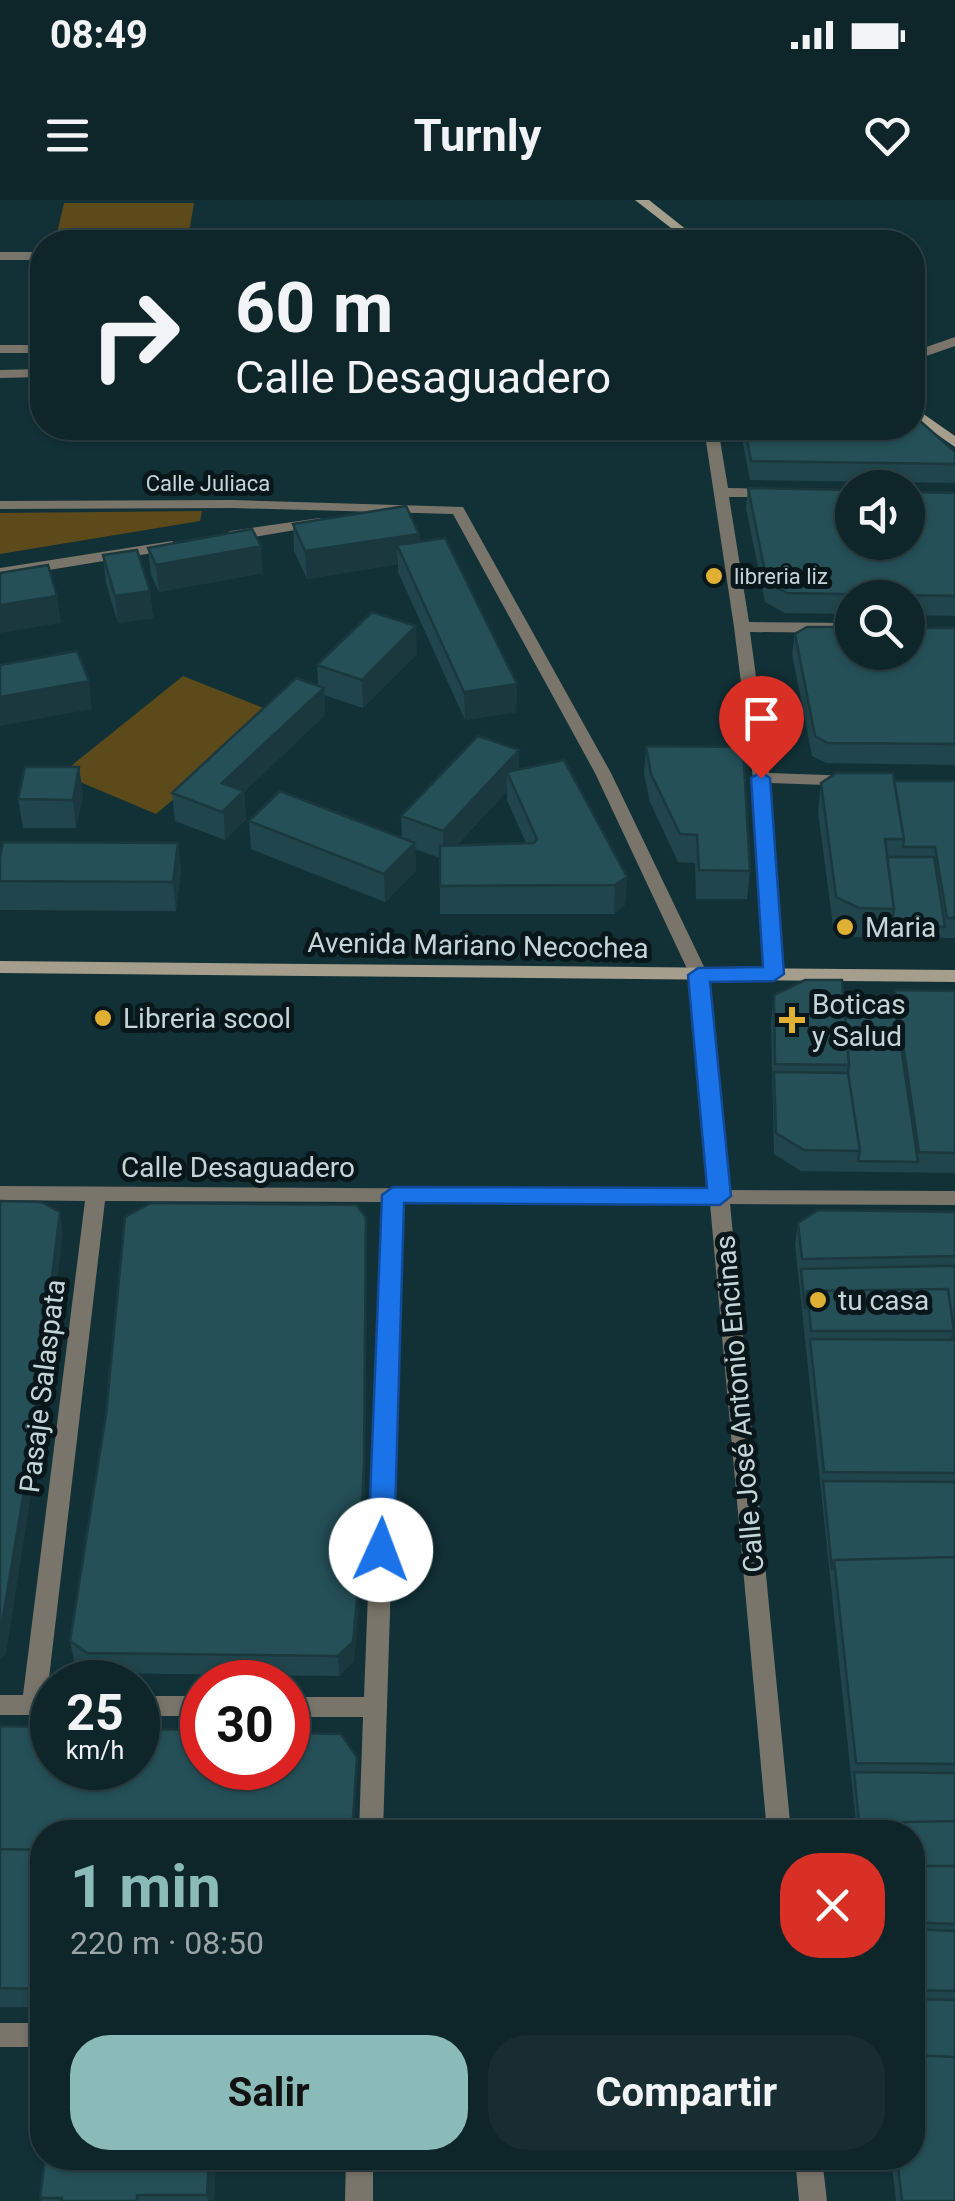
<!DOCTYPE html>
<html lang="es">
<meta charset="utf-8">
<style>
body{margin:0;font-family:Roboto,sans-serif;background:#172d31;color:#f1f3f6;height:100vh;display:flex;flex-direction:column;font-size:38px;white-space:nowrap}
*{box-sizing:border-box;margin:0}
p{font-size:32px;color:#9ba5a8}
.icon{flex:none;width:55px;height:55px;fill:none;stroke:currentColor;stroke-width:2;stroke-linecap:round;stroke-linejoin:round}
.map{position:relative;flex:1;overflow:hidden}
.drawer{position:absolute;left:30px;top:1620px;width:895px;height:350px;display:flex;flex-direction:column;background:#0e2529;border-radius:40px;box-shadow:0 2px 8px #0004,0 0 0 2px #2e4246}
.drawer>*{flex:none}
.banner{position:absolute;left:30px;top:30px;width:895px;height:210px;border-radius:40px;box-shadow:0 2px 8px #0004,0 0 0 2px #2e4246;background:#0e2529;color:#f1f3f6;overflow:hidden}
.controls{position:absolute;left:835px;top:270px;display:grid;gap:20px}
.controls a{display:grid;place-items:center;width:90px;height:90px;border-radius:50%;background:#0e2529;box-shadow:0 2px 8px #0004,0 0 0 2px #2e4246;font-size:50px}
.speed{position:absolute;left:30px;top:1460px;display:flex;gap:20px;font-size:50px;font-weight:700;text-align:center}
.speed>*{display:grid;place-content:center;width:130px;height:130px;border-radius:50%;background:#0e2529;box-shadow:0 2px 8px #0004,0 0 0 2px #2e4246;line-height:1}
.speed small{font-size:25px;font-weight:400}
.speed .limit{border:15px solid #d22;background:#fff;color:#111}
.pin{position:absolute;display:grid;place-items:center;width:85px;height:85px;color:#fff;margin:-102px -42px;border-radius:50% 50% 50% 0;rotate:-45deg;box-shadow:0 0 10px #0007}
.pin .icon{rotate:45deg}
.me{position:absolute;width:110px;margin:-55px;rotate:2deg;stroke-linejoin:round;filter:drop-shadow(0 0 8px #0008)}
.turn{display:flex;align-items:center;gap:35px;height:210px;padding:0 40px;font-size:45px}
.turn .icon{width:130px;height:130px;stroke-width:2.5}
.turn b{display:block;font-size:70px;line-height:85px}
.round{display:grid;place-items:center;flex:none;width:105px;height:105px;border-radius:40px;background:#172d31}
.head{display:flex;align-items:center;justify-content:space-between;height:170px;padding:0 40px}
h1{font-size:60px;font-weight:700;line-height:75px;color:#8bbbb9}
.button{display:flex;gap:20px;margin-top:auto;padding:20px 40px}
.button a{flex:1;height:115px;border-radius:40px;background:#8bbbb9;color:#111;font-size:40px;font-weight:700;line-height:115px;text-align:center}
.button a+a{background:#172d31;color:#f1f3f6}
.status{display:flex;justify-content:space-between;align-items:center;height:70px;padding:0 50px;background:#0e2529;direction:ltr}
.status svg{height:28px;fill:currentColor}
header{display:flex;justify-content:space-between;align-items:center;height:130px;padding:0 40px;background:#0e2529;font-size:45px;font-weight:700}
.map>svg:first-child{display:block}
.green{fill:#5d4a1a}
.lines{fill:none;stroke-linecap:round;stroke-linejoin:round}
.street{fill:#7a756a;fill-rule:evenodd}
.secondary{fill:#a69e8d;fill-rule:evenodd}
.wall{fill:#20454c;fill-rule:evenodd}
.shaded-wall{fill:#1a383e}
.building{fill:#255058;stroke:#1a383e;stroke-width:2.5}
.route{fill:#1a73e8;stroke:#114b97;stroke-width:2.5}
.poi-dot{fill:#dfb034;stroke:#0a171a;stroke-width:4}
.labels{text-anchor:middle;stroke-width:10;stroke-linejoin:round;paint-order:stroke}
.far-street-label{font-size:22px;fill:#c4d5d8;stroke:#0a171a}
.far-poi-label{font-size:22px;fill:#c4d5d8;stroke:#0a171a;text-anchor:start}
.poi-label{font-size:28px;fill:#c4d5d8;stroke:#0a171a;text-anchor:start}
.street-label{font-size:28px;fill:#c4d5d8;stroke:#0a171a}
</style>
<div class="status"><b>08:49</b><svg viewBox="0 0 49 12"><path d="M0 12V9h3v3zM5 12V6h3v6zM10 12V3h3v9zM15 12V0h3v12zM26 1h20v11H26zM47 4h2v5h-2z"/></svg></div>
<header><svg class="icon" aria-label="menu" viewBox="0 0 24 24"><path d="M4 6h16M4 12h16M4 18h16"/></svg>Turnly<svg class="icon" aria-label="heart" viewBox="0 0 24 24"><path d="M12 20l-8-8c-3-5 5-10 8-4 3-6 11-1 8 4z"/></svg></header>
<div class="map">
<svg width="955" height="2001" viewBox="0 0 955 2001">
<rect width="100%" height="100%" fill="#123137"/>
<path class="green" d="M64,3H194L188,38H56Z
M202,311L200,321L0,354V313Z
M183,476L276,513L156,614L61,574Z"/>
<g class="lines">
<path class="street" d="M0,52H42V60H0Z
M955,137V146L912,161V152Z
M0,145H42V153H0Z
M42,169V177L0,178V170Z
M704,228H718L728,288L774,289L781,293L774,297H729L749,422L852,423V433L750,432L769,573L854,576L862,581L854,586L770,583L783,774L774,780L765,774L753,578L734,427Z
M233,300L463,307L611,573L708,775L729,990L955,991V1005L730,1004L791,1632H767L710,1004L403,1002L383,1632H359L363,1517H288V1497H364L383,1002L105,1001L47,1495H52V1515H0V1495H23L85,1001L0,1000V986L709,990L690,775L595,573L453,314L233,308L0,309V301Z
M320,318L327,322L325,325L230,341L222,336L230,331Z
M172,341L180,346L177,349L0,378V368Z
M138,1496H202V1516H138Z
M0,1823H42V1847H0Z
M346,1958H373V2001H345Z
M795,1958H822L827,2001H799Z"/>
<path class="secondary" d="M635,0H649L702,42H689Z
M912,206L955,236V247L912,217Z
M0,761L955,770V782L0,773Z"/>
</g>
<path class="wall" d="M740,228H912L955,252V283L750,280Z
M748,288L955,293V416L908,415V398H852V414L785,413L765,402L746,308Z
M293,324L419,334L420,342L517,484L516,512L465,520L398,372V364L307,379L294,351Z
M148,348L263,373L159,392L151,375Z
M103,355L150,391L153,418L118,423L106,383Z
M955,428V565L826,563L812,556L792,454L795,434Z
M417,454L363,508L324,495L325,515L244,592L246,619L225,640L175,621L172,593L318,485L317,465Z
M646,546L750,671L747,699H696L695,663L678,662L650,602L644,574Z
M519,550V570L627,677L625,705L614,714H440V658L415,649L416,671L385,702L251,649L249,621L402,637L401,616ZM507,591V600L526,643L456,646Z
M79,567L83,595L76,628H23L18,599Z
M894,581H955V738L855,737L833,725L818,612L821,583Z
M178,643L181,671L176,711L0,710V658Z
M895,790L955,791V973L801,971L774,954L771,823L774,795L894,799Z
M955,1012V2001H896L891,1958H912V1632H857L795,1044L798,1023Z
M366,1017L365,1284L354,1461L339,1476L91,1473L74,1461L70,1441Z
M0,1526L357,1557V1567L42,1632V1807H0Z
M45,1958H216L214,2001H41Z"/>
<path class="shaded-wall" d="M419,334L420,361L397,345L398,364L307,379L305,351Z
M261,346L263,373L159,392L156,365Z
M150,391L153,418L118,423L115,396Z
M57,396L61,423L0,433V405Z
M416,426L417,454L363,508L362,480Z
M89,481L92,509L0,526V497Z
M517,484L516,512L465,520L464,492Z
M324,488L325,515L244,592L246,619L225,640L222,583Z
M519,550V578L507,572V591L443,659V631Z
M79,567L83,595L76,628L73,600Z
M178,643L181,671L176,711L173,682Z
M415,643L416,671L385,702L384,674Z
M627,677L625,705L614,714L615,685Z
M60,1012L63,1033L34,1276L6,1454L0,1459V1435Z
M366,1017L365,1284L358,1418L354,1461L339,1476L338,1456Z
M209,1958H216L214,2001H208L207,1995Z"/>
<path class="building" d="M912,214L955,252V264L751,261L745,228H912Z
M748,288L852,290V342H908V292L955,293V396L787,393L767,382Z
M406,306L419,334L305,351L293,324Z
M252,329L261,346L156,365L148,348Z
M445,338L517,484L464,492L397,345Z
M137,350L150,391L115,396L103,355Z
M48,365L57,396L0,405V373Z
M372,412L416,426L362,480L317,465Z
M807,427H852V452H908V428H955V544L828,543L815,536L795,434Z
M77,451L89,481L0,497V465Z
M296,478L324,488L222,583L244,591L222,612L172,593Z
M478,536L519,550L443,631L401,616Z
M646,546L743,547L750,671L699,670L697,635L680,634L651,574Z
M564,560L627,677L615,685L440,686V646L534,643L537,639L507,572Z
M25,567H79L73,600L18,599Z
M836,573H893L904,639H885L894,709L859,708L836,697L821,583Z
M894,581H955V718H947L935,647H903L904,639Z
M280,591L415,643L384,674L249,621Z
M3,642L178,643L173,682L0,681V658Z
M887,657H934L945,727H891L894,709Z
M805,780H842L849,865L775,864L774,795Z
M895,790L955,791V953L919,952Z
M844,798L894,799L918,962L858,961L860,951L848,873L849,865Z
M774,872L848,873L860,951L804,950L776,933Z
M0,1001L41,1002L60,1012L30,1255L0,1435Z
M151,1003L356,1005L366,1017L364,1264L357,1398L353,1442L338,1456L87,1453L70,1441L106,1214L125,1017Z
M818,1010L955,1012V1056L802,1059L798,1023Z
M938,1066H955V1140H952L954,1131L948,1089L807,1091L805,1109L801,1069Z
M948,1089L954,1131H811L807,1091Z
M810,1139L955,1140V1273L824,1272Z
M823,1281L955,1282V1357L834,1360L832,1370Z
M955,1357V1564L856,1563L834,1360Z
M0,1526L52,1527V1568H138V1529L202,1530V1568H288V1533L341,1534L357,1557L352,1632H42V1650L0,1649Z
M854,1572L955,1573V1621L862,1623L860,1632Z
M955,1621V1666H912V1632H863L862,1623Z
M0,1649L42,1650V1789L0,1788Z
M912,1666H955V1724L912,1722Z
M912,1729L955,1731V1791L912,1790Z
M912,1799L955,1800V1857L912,1855Z
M912,1855L955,1857V2001H902L897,1958H912Z
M45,1958H209L207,1995H137V2001H61L62,1998H40Z"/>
<path class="route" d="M761,572L770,578L784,774L774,781L710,782L731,996L720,1005L404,1003L394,1350L390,1357L381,1360L372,1357L368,1350L382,995L393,987L707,988L688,775L698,768L763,767L751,578Z"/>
<g class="poi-dot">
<circle cx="714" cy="376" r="10"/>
<circle cx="845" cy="727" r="10"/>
<circle cx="103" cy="818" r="10"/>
<path d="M787 805h10v10h10v10h-10v10h-10v-10h-10v-10h10z"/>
<circle cx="818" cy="1100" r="10"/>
</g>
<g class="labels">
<g class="far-street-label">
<text x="208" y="291">Calle Juliaca</text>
</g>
<g class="far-poi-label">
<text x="734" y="384">libreria liz</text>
</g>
<g class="poi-label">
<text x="865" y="737">Maria</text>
<text x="812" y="814">Boticas<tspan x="812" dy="32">y Salud</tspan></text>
<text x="123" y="828">Libreria scool</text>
<text x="838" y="1110">tu casa</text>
</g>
<g class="street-label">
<text transform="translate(478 745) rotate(1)" y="10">Avenida Mariano Necochea</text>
<text x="238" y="977">Calle Desaguadero</text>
<text transform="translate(42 1186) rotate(-83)" y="10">Pasaje Salaspata</text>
<text transform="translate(739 1204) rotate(-95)" y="10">Calle José Antonio Encinas</text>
</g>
</g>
</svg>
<div class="controls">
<a><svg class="icon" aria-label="sound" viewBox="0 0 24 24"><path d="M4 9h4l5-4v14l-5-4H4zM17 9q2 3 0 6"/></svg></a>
<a><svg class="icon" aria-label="search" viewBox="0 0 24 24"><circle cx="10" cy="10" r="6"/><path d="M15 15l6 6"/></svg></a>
</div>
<div class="speed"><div>25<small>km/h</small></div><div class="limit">30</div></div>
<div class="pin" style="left:761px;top:578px;background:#d93025"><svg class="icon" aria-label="arrive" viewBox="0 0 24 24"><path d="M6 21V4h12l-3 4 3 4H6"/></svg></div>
<svg class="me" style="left:381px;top:1350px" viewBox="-20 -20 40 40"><circle r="19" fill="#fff"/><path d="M0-13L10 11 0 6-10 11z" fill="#1a73e8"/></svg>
<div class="banner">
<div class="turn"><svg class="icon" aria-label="right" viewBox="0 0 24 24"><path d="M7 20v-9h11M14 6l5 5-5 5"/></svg><div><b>60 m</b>Calle Desaguadero</div></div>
</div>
<section class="drawer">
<div class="head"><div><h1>1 min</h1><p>220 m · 08:50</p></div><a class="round" style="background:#d93025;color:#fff"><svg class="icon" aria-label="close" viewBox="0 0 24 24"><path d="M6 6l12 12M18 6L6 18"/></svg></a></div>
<div class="button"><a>Salir</a><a>Compartir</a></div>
</section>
</div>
